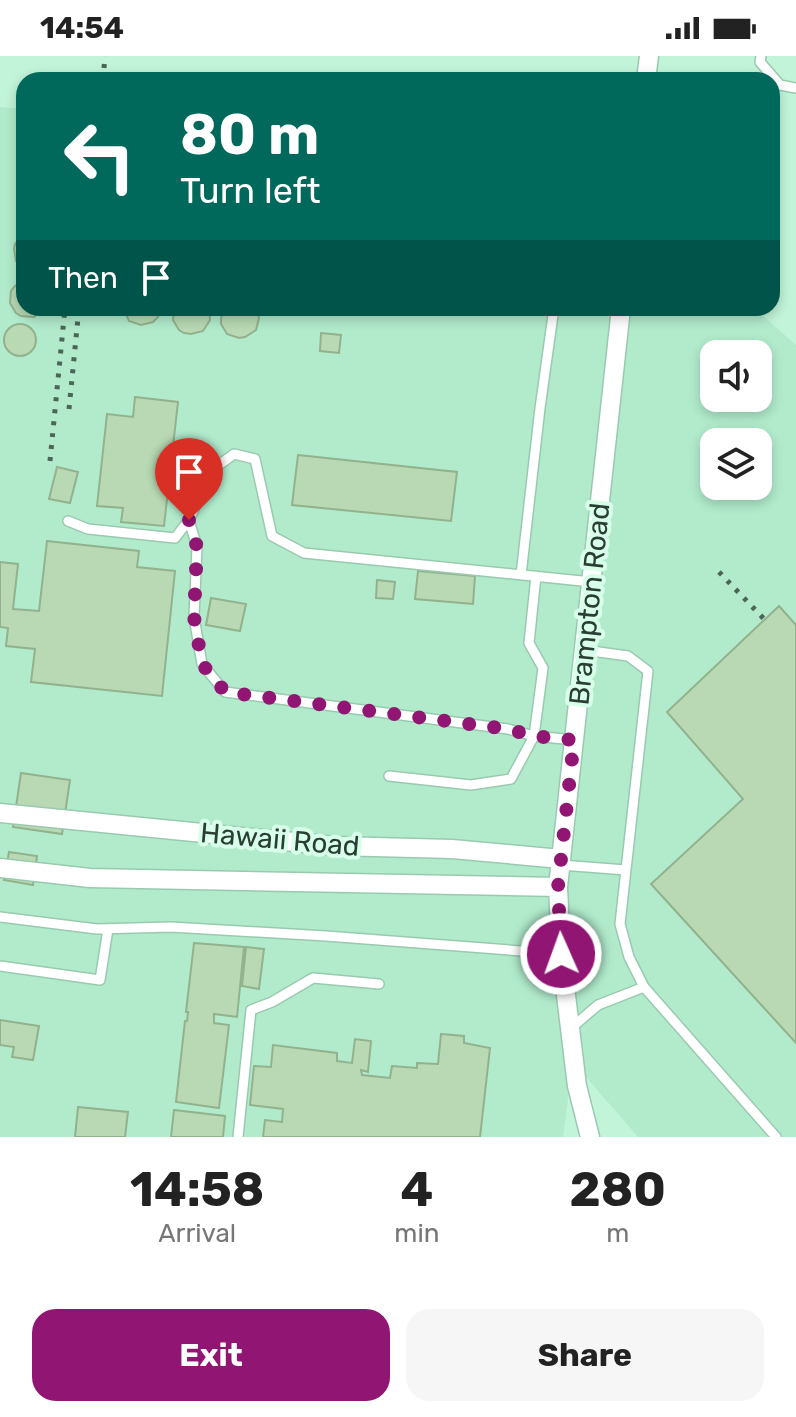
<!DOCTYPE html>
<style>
body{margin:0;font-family:Rubik,sans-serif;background:#f6f6f6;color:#222;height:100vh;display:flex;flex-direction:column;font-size:30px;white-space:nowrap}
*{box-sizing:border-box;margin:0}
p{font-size:26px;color:#767676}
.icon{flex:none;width:44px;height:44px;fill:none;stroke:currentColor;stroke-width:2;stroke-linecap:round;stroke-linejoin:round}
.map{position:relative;height:1081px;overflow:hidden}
.drawer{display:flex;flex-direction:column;background:#fff;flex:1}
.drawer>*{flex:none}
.top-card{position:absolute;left:16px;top:16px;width:764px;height:244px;border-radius:24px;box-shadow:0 4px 12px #0003;background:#00695c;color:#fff;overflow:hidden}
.buttons{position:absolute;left:700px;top:284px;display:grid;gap:16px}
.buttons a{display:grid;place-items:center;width:72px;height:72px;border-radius:16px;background:#fff;box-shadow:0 4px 12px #0003;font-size:40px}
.pin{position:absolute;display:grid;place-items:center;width:68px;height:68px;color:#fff;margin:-82px -34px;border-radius:50% 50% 50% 0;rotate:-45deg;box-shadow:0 0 8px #0007}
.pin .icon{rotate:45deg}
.me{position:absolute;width:88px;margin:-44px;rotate:358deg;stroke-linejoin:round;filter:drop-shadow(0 0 6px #0008)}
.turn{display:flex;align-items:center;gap:28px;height:168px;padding:0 32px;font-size:36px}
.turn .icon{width:104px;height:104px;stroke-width:2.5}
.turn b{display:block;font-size:56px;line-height:68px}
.then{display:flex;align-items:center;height:76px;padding:0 32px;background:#0003;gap:16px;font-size:30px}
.eta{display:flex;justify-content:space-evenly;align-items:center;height:136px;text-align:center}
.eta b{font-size:48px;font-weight:700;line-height:56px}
.action{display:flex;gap:16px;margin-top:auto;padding:16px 32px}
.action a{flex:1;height:92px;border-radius:24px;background:#911572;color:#fff;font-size:32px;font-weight:700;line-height:92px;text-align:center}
.action a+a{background:#f6f6f6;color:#222}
.status{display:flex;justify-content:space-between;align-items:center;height:56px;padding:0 40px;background:#fff;direction:ltr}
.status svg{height:22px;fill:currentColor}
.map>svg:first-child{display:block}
.built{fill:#b1ebcc;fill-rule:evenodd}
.building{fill:#b8d9b3;stroke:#92b28d;stroke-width:2}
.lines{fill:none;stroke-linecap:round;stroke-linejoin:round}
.lane-casing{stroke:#99cab0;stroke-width:12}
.street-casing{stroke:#99cab0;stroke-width:21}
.lane{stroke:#fff;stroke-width:9}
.street{stroke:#fff;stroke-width:18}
.rail{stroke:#4b6658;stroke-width:5;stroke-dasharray:4 8;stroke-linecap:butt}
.route{stroke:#911572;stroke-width:14;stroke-dasharray:0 25.2}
.labels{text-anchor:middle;stroke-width:8;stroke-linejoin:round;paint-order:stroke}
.street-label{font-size:28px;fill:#2a3e34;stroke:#d7ffe9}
</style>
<div class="status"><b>14:54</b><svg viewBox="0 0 49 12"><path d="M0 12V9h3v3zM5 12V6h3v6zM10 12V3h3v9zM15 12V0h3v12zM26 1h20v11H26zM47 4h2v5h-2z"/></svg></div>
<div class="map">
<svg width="796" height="1081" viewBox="0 0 796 1081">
<rect width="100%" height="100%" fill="#c2f4d9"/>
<path class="built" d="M0,51L24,53V252H754L796,289V1081H638L573,1006L563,1081H0ZM714,298H758V342H714ZM714,386H758V430H714Z"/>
<path class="building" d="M24,178V212L16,205L14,193L15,188Z
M24,224V252H45L34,261L21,260L16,257L10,247L11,235L15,230Z
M123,252H161L158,261L153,266L141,269L129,265Z
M174,252H209L210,264L203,275L191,278L184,277L179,274L173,264Z
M225,252H255L259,262L256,274L245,281L239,282L227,278L221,268V262Z
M4 284a16 16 0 1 1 32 0a16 16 0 1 1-32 0Z
M321,277L341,279L339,297L320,295Z
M135,341L178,346L164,470L121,466L123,452L97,450L107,358L133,361Z
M298,399L457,416L451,465L292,449Z
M57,411L78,416L70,447L49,443Z
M47,485L139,495L137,511L175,515L162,640L31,626L35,593L6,590L8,572L0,571V506L18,508L13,553L39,555Z
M418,515L475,520L473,548L415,543Z
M377,524L395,526L393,543L376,542Z
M211,542L246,548L240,575L206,569Z
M779,550L796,569V987L651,828L743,743L667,656Z
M21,717L70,724L62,778L13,771Z
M9,796L37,800L33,829L4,824Z
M194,887L244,891L237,961L214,958V967L229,969L219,1052L176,1046L185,965H187L188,956H186Z
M246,891L264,893L259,933L242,930Z
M0,964L39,970L33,1004L12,1001L14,991L0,989Z
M441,978L464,980V987L490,992L480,1081H263L265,1064L282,1066L283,1053L250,1049L254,1010L271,1011L273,989L337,997V1005L352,1007L355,983L371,985L368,1016L361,1014L362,1019L390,1022L392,1010L417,1012V1007L438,1008Z
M78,1051L128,1056L125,1081H75Z
M174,1054L225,1060L223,1081H171Z"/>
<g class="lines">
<g class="lane-casing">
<path id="lane" d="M761,0L760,6L780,29L796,32
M189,464L197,491L194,561L202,608L225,636L508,673L534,680L574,684
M68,465L88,473L175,482L189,464L212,414L234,398L255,403L272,480L304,497L592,526
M521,519L540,352L554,252
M584,594L628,600L648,615L620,868L629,901L644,931L776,1081
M389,720L471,729L511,723L534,680L543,612L529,587L536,520
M561,809L626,814
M0,861L97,873L171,871L326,880L561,898
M0,910L100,924L108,873
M570,973L598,949L644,931
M238,1081L251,954L272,946L313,922L379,928"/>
</g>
<g class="street-casing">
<path id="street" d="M646,24L649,0
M0,757L335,790L452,793L561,803
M0,812L90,822L558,831
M590,1081L577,1030L561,898L558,831L621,252"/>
</g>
<use href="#lane" class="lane"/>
<use href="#street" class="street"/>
<path class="rail" d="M103,24L105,0
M69,353L79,252
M50,405L65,252
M719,516L765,564"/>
</g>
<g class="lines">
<path class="route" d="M189,464L197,491L194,561L202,608L225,636L508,673L534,680L574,684L558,831L561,898"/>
</g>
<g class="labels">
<g class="street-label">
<text transform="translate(589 548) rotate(-84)" y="10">Brampton Road</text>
<text transform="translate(280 783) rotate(5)" y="10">Hawaii Road</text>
</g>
</g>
</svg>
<div class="buttons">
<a><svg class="icon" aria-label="sound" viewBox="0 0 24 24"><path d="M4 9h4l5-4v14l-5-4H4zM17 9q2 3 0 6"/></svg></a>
<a><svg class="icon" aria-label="layers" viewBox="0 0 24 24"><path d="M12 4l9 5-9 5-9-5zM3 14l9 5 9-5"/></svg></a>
</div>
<div class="pin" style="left:189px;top:464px;background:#d93025"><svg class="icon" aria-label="arrive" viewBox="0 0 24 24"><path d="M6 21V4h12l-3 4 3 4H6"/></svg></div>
<svg class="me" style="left:561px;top:898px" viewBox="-20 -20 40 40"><circle r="17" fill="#911572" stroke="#fff" stroke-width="3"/><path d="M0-11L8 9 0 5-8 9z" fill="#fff"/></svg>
<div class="top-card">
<div class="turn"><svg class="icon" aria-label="left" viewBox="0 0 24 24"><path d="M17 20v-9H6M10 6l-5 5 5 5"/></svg><div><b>80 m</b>Turn left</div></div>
<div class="then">Then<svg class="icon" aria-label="arrive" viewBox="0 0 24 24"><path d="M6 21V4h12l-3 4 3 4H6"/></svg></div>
</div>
</div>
<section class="drawer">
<div class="eta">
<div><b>14:58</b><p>Arrival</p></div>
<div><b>4</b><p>min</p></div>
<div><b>280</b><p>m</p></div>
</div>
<div class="action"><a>Exit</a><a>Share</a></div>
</section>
